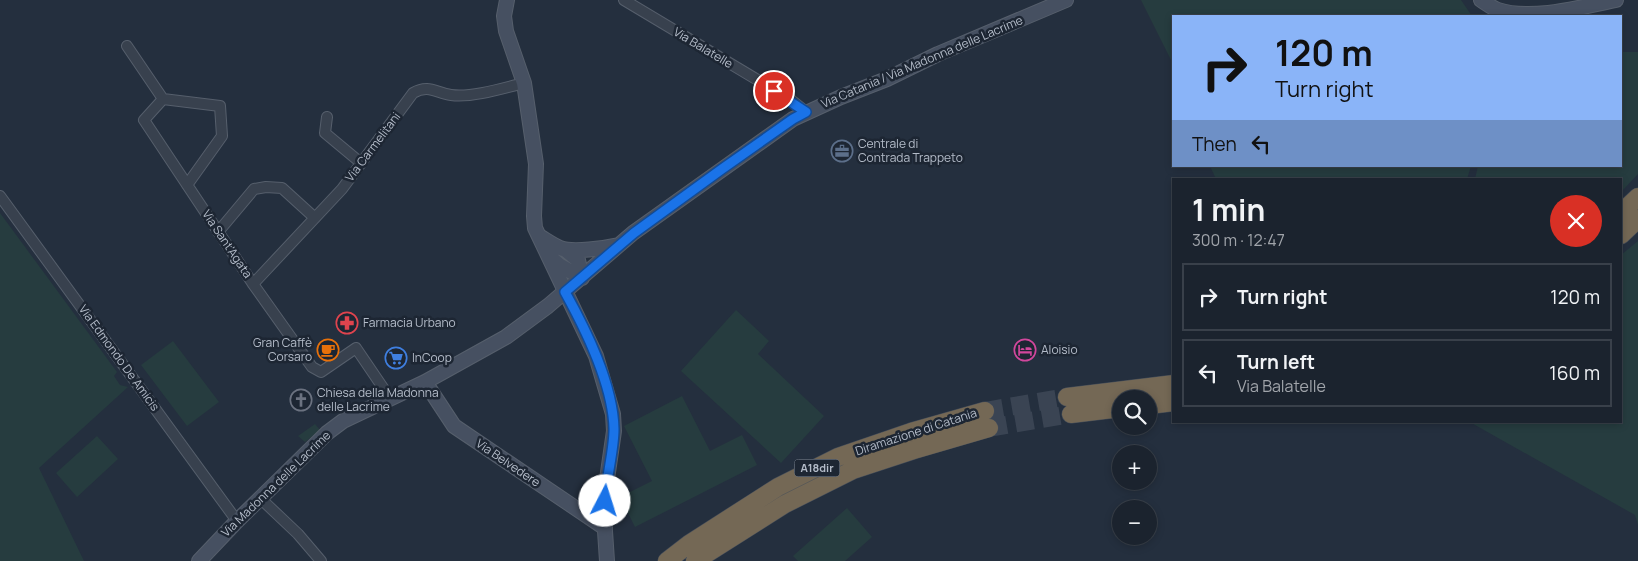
<!DOCTYPE html>
<meta charset="utf-8">
<style>
body{margin:0;font-family:Manrope,sans-serif;background:#242b36;color:#f1f3f6;height:100vh;display:flex;flex-direction:column;font-size:19px;white-space:nowrap}
*{box-sizing:border-box;margin:0}
p{font-size:16px;color:#a0a4aa}
.icon{flex:none;width:28px;height:28px;fill:none;stroke:currentColor;stroke-width:2;stroke-linecap:round;stroke-linejoin:round}
.map{position:relative;flex:1;overflow:hidden}
.sheet{position:absolute;left:1172px;top:178px;width:450px;height:245px;display:flex;flex-direction:column;background:#1b232e;border-radius:0px;box-shadow:0 2px 8px #0003,0 0 0 1px #39404a}
.sheet>*{flex:none}
.top-card{position:absolute;left:1172px;top:15px;width:450px;height:152px;border-radius:0px;box-shadow:0 2px 8px #0003,0 0 0 1px #39404a;background:#8ab4f8;color:#111;overflow:hidden}
.fabs{position:absolute;left:1112px;top:390px;display:grid;gap:10px}
.fabs a{display:grid;place-items:center;width:45px;height:45px;border-radius:50%;background:#1b232e;box-shadow:0 2px 8px #0003,0 0 0 1px #39404a;font-size:25px}
.pin{position:absolute;display:grid;place-items:center;width:42px;height:42px;color:#fff;margin:-21px;border:2px solid #fff;border-radius:50%;box-shadow:0 1px 5px #0007}
.me{position:absolute;width:55px;margin:-28px;rotate:5deg;stroke-linejoin:round;filter:drop-shadow(0 0 4px #0008)}
.turn{display:flex;align-items:center;gap:18px;height:105px;padding:0 20px;font-size:22px}
.turn .icon{width:65px;height:65px;stroke-width:2.5}
.turn b{display:block;font-size:35px;line-height:42px}
.then{display:flex;align-items:center;height:48px;padding:0 20px;background:#0003;gap:10px;font-size:19px}
.round{display:grid;place-items:center;flex:none;width:52px;height:52px;border-radius:26px;background:#242b36}
.summary{display:flex;align-items:center;justify-content:space-between;height:85px;padding:0 20px}
h1{font-size:30px;font-weight:700;line-height:38px}
ul{padding:0;list-style:none}
li{display:flex;align-items:center;gap:15px;height:68px;margin:0 10px 8px;padding:0 10px;border:2px solid #39404a;border-radius:0px}
li div{flex:1}
li b{display:block;font-size:19px}
li em{font-style:normal}
.map>svg:first-child{display:block}
.green{fill:#263c3f}
.lines{fill:none;stroke-linecap:round;stroke-linejoin:round}
.highway-tunnel{stroke:#3a4453;stroke-width:18;stroke-dasharray:18 9;stroke-linecap:butt}
.street-casing{stroke:#565f6c;stroke-width:12}
.secondary-casing{stroke:#565f6c;stroke-width:16}
.highway-casing{stroke:#434c59;stroke-width:19}
.street{stroke:#38414e;stroke-width:10}
.secondary{stroke:#465061;stroke-width:14}
.highway{stroke:#746855;stroke-width:18}
.route-casing{stroke:#114b97;stroke-width:12}
.route{stroke:#1a73e8;stroke-width:9}
.labels{text-anchor:middle;stroke-width:5;stroke-linejoin:round;paint-order:stroke}
.shield{fill:#1d2633;stroke:#878f9c;stroke-width:1}
.shield-label{font-size:11px;font-weight:bold;fill:#b4bcc9}
.street-label{font-size:12px;fill:#b4bcc9;stroke:#1d2633}
.poi-label{font-size:12px;fill:#b4bcc9;stroke:#1d2633;text-anchor:start}
</style>
<div class="map">
<svg width="1638" height="561" viewBox="0 0 1638 561">
<rect width="100%" height="100%" fill="#242f3e"/>
<path class="green" d="M1141,0H1461L1472,16H1174V66Z
M1621,52H1638V174L1622,191L1621,179H1475L1478,166H1621Z
M1210,166H1471L1467,179H1216Z
M0,213L117,372L114,376L120,385L128,387L39,468L84,561H0Z
M1638,241V525L1635,515L1468,421H1621V255Z
M736,310L769,341L758,354L824,416L781,463L681,371Z
M173,341L219,402L187,426L141,365Z
M682,396L710,451L742,435L757,465L635,527L620,497L652,481L624,426Z
M315,424L320,430L305,442L298,436Z
M97,436L118,459L77,497L56,473Z
M847,508L872,537L845,561H798L793,556Z"/>
<g class="lines">
<path class="highway-tunnel" d="M985,411L1067,397
M989,428L1071,414"/>
<g class="street-casing">
<path id="street" d="M624,0L791,100L806,112
M127,46L163,99L144,120L253,284L312,367L321,372L356,348L390,398
M163,99L220,106L222,136L187,185
M327,117L325,133L361,163
M0,196L237,521
M218,232L254,189L266,187L282,188L315,218
M253,284L342,189L413,93C429,84 436,93 451,95C471,98 504,88 524,83
M260,498L298,534L321,561"/>
</g>
<g class="secondary-casing">
<path id="secondary" d="M507,0L504,16L506,31L524,83L536,164L534,216L535,228L596,356L613,414L614,431L606,486L604,516L607,561
M1481,0C1486,3 1492,8 1498,10C1532,21 1582,7 1616,0
M539,236C546,240 553,245 560,248C573,253 605,248 619,245
M566,250L578,260L582,278
M551,258L559,265L582,278
M425,382L454,426L605,528
M199,561L237,521L327,433L343,421L425,382L506,337L548,306L633,233L793,119L841,97L887,79L938,54L1066,0"/>
</g>
<g class="highway-casing">
<path id="highway" d="M1621,213L1638,197
M1621,235L1638,219
M1067,397L1174,384
M1149,405L1174,402
M1071,414L1121,408
M667,561L689,544L778,487L838,457L911,432L985,411
M695,561L785,504L853,470L917,449L989,428"/>
</g>
<use href="#street" class="street"/>
<use href="#secondary" class="secondary"/>
<use href="#highway" class="highway"/>
</g>
<g class="lines">
<g class="route-casing">
<path id="route" d="M605,501C606,478 614,451 614,429C613,384 586,330 565,292L634,233L722,169L793,119L806,112L774,91"/>
</g>
<use href="#route" class="route"/>
</g>
<defs>
<g id="office-ring" transform="scale(1.125)"><circle r="9.5" fill="#1d2633" stroke="#5c6f8a" stroke-width="1.5"/><path d="M-6-3h4V-5.5h4V-3h4V5H-6ZM-1-4.5V-3h2v-1.5ZM-6 0V1H6V0Z" fill="#5c6f8a"/></g>
<g id="pharmacy-ring" transform="scale(1.125)"><circle r="9.5" fill="#1d2633" stroke="#e0444e" stroke-width="1.5"/><path d="M-2-6h4v4h4v4h-4v4h-4v-4h-4v-4h4Z" fill="#e0444e"/></g>
<g id="cafe-ring" transform="scale(1.125)"><circle r="9.5" fill="#1d2633" stroke="#e8710a" stroke-width="1.5"/><path d="M-5.5-4.5H6V0H3Q3 3.5 0 3.5H-2.5Q-5.5 3.5-5.5 0ZM3-3.2v2h1.7v-2ZM-6 4.5H4V6H-6Z" fill="#e8710a"/></g>
<g id="hotel-ring" transform="scale(1.125)"><circle r="9.5" fill="#1d2633" stroke="#d1479c" stroke-width="1.5"/><path d="M-6-4.5h1.5V1H6V5H4.5V3h-9V5H-6ZM-4 0a1.8 1.8 0 1 1 3.6 0ZM.5 0V-2.5h3Q6-2.5 6 0Z" fill="#d1479c"/></g>
<g id="supermarket-ring" transform="scale(1.125)"><circle r="9.5" fill="#1d2633" stroke="#3f7fe0" stroke-width="1.5"/><path d="M-6-5.5h2.5l.6 2H6L4.5 2H-2.5L-4.4-4H-6ZM-1.5 3.2a1.3 1.3 0 1 0 .1 0ZM3 3.2a1.3 1.3 0 1 0 .1 0Z" fill="#3f7fe0"/></g>
<g id="church-ring" transform="scale(1.125)"><circle r="9.5" fill="#1d2633" stroke="#6b7280" stroke-width="1.5"/><path d="M-1.2-6h2.4v3.5h3.3v2.4h-3.3V6h-2.4V-.1h-3.3v-2.4h3.3Z" fill="#6b7280"/></g>
</defs>
<g fill-rule="evenodd">
<use href="#office-ring" x="842" y="151"/>
<use href="#pharmacy-ring" x="347" y="323"/>
<use href="#cafe-ring" x="328" y="350"/>
<use href="#hotel-ring" x="1025" y="350"/>
<use href="#supermarket-ring" x="396" y="358"/>
<use href="#church-ring" x="301" y="400"/>
</g>
<g class="labels">
<rect class="shield" x="794.5" y="459.5" width="45" height="17" rx="4"/>
<g class="shield-label">
<text x="817" y="472">A18dir</text>
</g>
<g class="street-label">
<text transform="translate(703 48) rotate(31)" y="4">Via Balatelle</text>
<text transform="translate(922 62) rotate(-23)" y="4">Via Catania / Via Madonna delle Lacrime</text>
<text transform="translate(373 147) rotate(-53)" y="4">Via Carmelitani</text>
<text transform="translate(227 244) rotate(56)" y="4">Via Sant'Agata</text>
<text transform="translate(119 358) rotate(54)" y="4">Via Edmondo De Amicis</text>
<text transform="translate(916 432) rotate(-18)" y="4">Diramazione di Catania</text>
<text transform="translate(508 463) rotate(34)" y="4">Via Belvedere</text>
<text transform="translate(276 484) rotate(-44)" y="4">Via Madonna delle Lacrime</text>
</g>
<g class="poi-label">
<text x="858" y="148">Centrale di<tspan x="858" dy="14">Contrada Trappeto</tspan></text>
<text x="363" y="327">Farmacia Urbano</text>
<text x="312" y="347" text-anchor="end">Gran Caffè<tspan x="312" dy="14">Corsaro</tspan></text>
<text x="1041" y="354">Aloisio</text>
<text x="412" y="362">InCoop</text>
<text x="317" y="397">Chiesa della Madonna<tspan x="317" dy="14">delle Lacrime</tspan></text>
</g>
</g>
</svg>
<div class="fabs">
<a><svg class="icon" aria-label="search" viewBox="0 0 24 24"><circle cx="10" cy="10" r="6"/><path d="M15 15l6 6"/></svg></a>
<a>+</a>
<a>−</a>
</div>
<div class="pin" style="left:774px;top:91px;background:#d93025"><svg class="icon" aria-label="arrive" viewBox="0 0 24 24"><path d="M6 21V4h12l-3 4 3 4H6"/></svg></div>
<svg class="me" style="left:605px;top:501px" viewBox="-20 -20 40 40"><circle r="19" fill="#fff"/><path d="M0-13L10 11 0 6-10 11z" fill="#1a73e8"/></svg>
<div class="top-card">
<div class="turn"><svg class="icon" aria-label="right" viewBox="0 0 24 24"><path d="M7 20v-9h11M14 6l5 5-5 5"/></svg><div><b>120 m</b>Turn right</div></div>
<div class="then">Then<svg class="icon" aria-label="left" viewBox="0 0 24 24"><path d="M17 20v-9H6M10 6l-5 5 5 5"/></svg></div>
</div>
<section class="sheet">
<div class="summary"><div><h1>1 min</h1><p>300 m · 12:47</p></div><a class="round" style="background:#d93025;color:#fff"><svg class="icon" aria-label="close" viewBox="0 0 24 24"><path d="M6 6l12 12M18 6L6 18"/></svg></a></div>
<ul>
<li><svg class="icon" aria-label="right" viewBox="0 0 24 24"><path d="M7 20v-9h11M14 6l5 5-5 5"/></svg><div><b>Turn right</b></div><em>120 m</em></li>
<li><svg class="icon" aria-label="left" viewBox="0 0 24 24"><path d="M17 20v-9H6M10 6l-5 5 5 5"/></svg><div><b>Turn left</b><p>Via Balatelle</p></div><em>160 m</em></li>
</ul>
</section>
</div>
